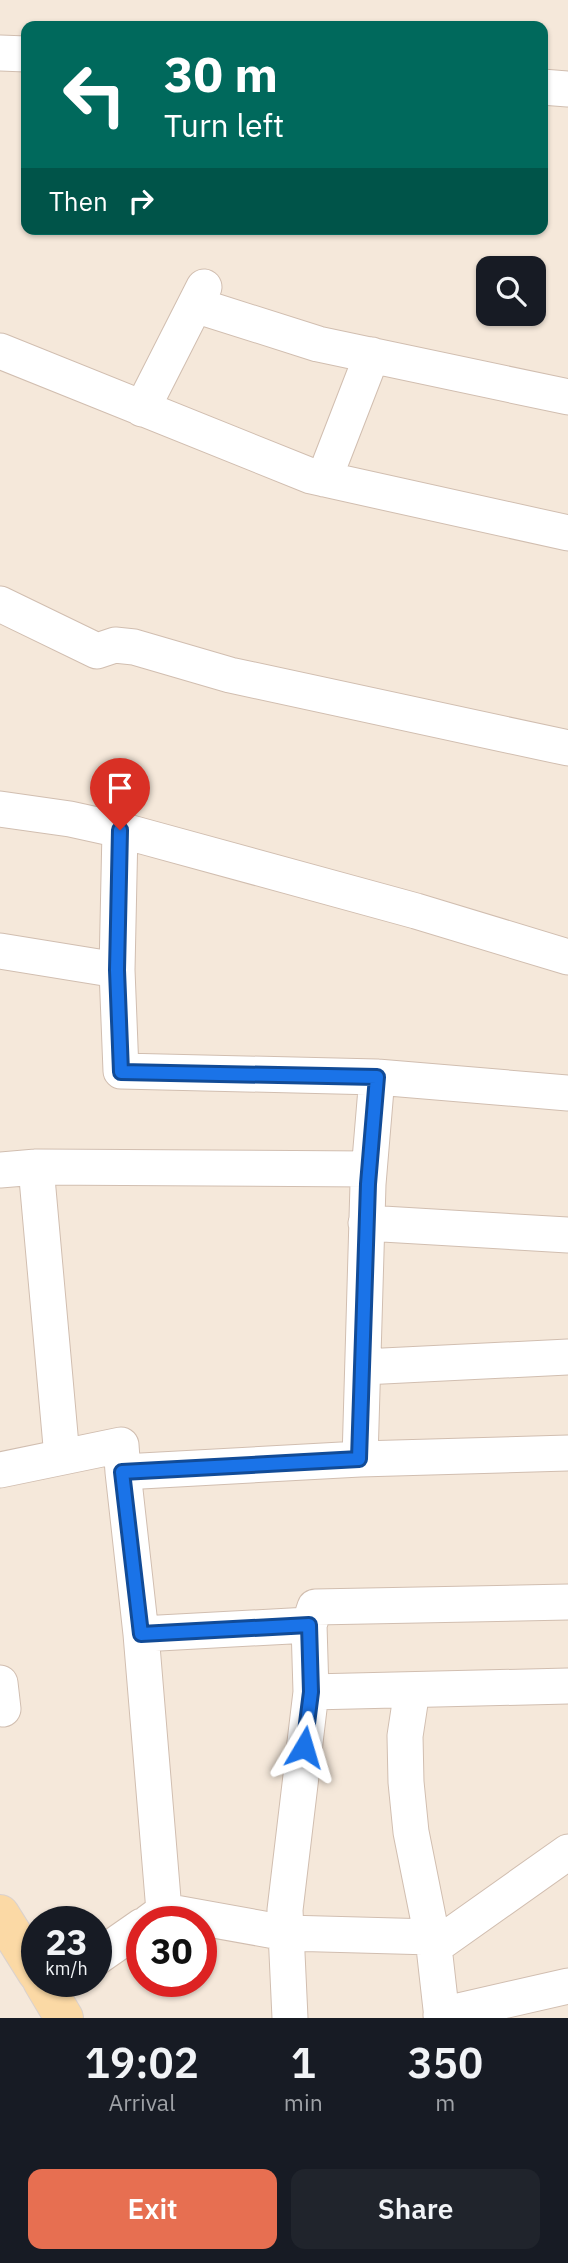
<!DOCTYPE html>
<style>
body{margin:0;font-family:"IBM Plex Sans",sans-serif;background:#20242c;color:#f1f3f6;height:100vh;display:flex;flex-direction:column;font-size:26px;white-space:nowrap}
*{box-sizing:border-box;margin:0}
p{font-size:23px;color:#9ea1a6}
.icon{flex:none;width:38px;height:38px;fill:none;stroke:currentColor;stroke-width:2;stroke-linecap:round;stroke-linejoin:round}
.map{position:relative;height:2018px;overflow:hidden}
.panel{display:flex;flex-direction:column;background:#171b24;flex:1}
.panel>*{flex:none}
.hud{position:absolute;left:21px;top:21px;width:527px;height:214px;border-radius:14px;box-shadow:0 2px 5px #0004;background:#00695c;color:#fff;overflow:hidden}
.fabs{position:absolute;left:476px;top:256px;display:grid;gap:14px}
.fabs a{display:grid;place-items:center;width:70px;height:70px;border-radius:14px;background:#171b24;box-shadow:0 2px 5px #0004;font-size:35px}
.speed{position:absolute;left:21px;top:1906px;display:flex;gap:14px;font-size:35px;font-weight:700;text-align:center}
.speed>*{display:grid;place-content:center;width:91px;height:91px;border-radius:50%;background:#171b24;box-shadow:0 2px 5px #0004;line-height:1}
.speed small{font-size:18px;font-weight:400}
.speed .limit{border:10px solid #d22;background:#fff;color:#111}
.pin{position:absolute;display:grid;place-items:center;width:60px;height:60px;color:#fff;margin:-72px -30px;border-radius:50% 50% 50% 0;rotate:-45deg;box-shadow:0 0 7px #0007}
.pin .icon{rotate:45deg}
.me{position:absolute;width:77px;margin:-38px;rotate:7deg;stroke-linejoin:round;filter:drop-shadow(0 0 5px #0008)}
.turn{display:flex;align-items:center;gap:24px;height:147px;padding:0 28px;font-size:32px}
.turn .icon{width:91px;height:91px;stroke-width:2.5}
.turn b{display:block;font-size:49px;line-height:60px}
.then{display:flex;align-items:center;height:66px;padding:0 28px;background:#0003;gap:14px;font-size:26px}
.eta{display:flex;justify-content:space-evenly;align-items:center;height:119px;text-align:center}
.eta b{font-size:42px;font-weight:600;line-height:49px}
.primary-button{display:flex;gap:14px;margin-top:auto;padding:14px 28px}
.primary-button a{flex:1;height:80px;border-radius:14px;background:#e76f51;color:#fff;font-size:28px;font-weight:600;line-height:80px;text-align:center}
.primary-button a+a{background:#20242c;color:#f1f3f6}
.map>svg:first-child{display:block}
.residential{fill:#f5e8da;fill-rule:evenodd}
.lines{fill:none;stroke-linecap:round;stroke-linejoin:round}
.minor-casing{stroke:#d1beb0;stroke-width:37}
.major-casing{stroke:#dad1cd;stroke-width:40}
.minor{stroke:#fff;stroke-width:35}
.major{stroke:#fbd9a5;stroke-width:38}
.route-casing{stroke:#114b97;stroke-width:18}
.route{stroke:#1a73e8;stroke-width:12}
</style>
<div class="map">
<svg width="568" height="2018" viewBox="0 0 568 2018">
<rect width="100%" height="100%" fill="#fdf6ec"/>
<path class="residential" d="M0,0H568V2018H0ZM26,26H542V229H26ZM488,268H534V313H488ZM37,1922H96V1981H37ZM142,1922H201V1981H142Z"/>
<g class="lines">
<g class="minor-casing">
<path id="minor" d="M0,53L26,54
M542,87L568,89
M195,305L318,344L568,397
M0,351L311,476L568,533
M142,409L204,287
M324,479L372,355
M0,604L97,651L115,645L134,647L230,675L568,748
M0,809L70,819L120,830L416,911L568,957
M120,830L117,970L121,1071L377,1077L568,1093
M0,951L117,970
M36,1167L62,1457
M0,1170L36,1167L369,1169
M366,1223L568,1235
M363,1367L568,1357
M360,1459L368,1184L377,1077
M0,1470L121,1445L123,1472L360,1459L568,1453
M123,1472L141,1634L164,1911
M141,1634L309,1625L315,1607L568,1602
M0,1683L3,1709
M412,1690L405,1736L406,1782L411,1832L434,1947L442,2018
M311,1692L568,1686
M149,1922L164,1911L286,1933L432,1937
M434,1947L568,1852
M96,1958L142,1926
M441,2015L568,1986
M290,2018L285,1910L311,1692L309,1625"/>
</g>
<g class="major-casing">
<path id="major" d="M0,1914L37,1973
M42,1981L64,2018"/>
</g>
<use href="#minor" class="minor"/>
<use href="#major" class="major"/>
</g>
<g class="lines">
<g class="route-casing">
<path id="route" d="M120,830L117,970L121,1072L377,1077L368,1184L359,1459L122,1472L141,1634L309,1625L311,1692L304,1747"/>
</g>
<use href="#route" class="route"/>
</g>
</svg>
<div class="fabs">
<a><svg class="icon" aria-label="search" viewBox="0 0 24 24"><circle cx="10" cy="10" r="6"/><path d="M15 15l6 6"/></svg></a>
</div>
<div class="speed"><div>23<small>km/h</small></div><div class="limit">30</div></div>
<div class="pin" style="left:120px;top:830px;background:#d93025"><svg class="icon" aria-label="arrive" viewBox="0 0 24 24"><path d="M6 21V4h12l-3 4 3 4H6"/></svg></div>
<svg class="me" style="left:304px;top:1747px" viewBox="-20 -20 40 40"><path d="M0-17L14 15 0 8-14 15z" fill="#1a73e8" stroke="#fff" stroke-width="4"/></svg>
<div class="hud">
<div class="turn"><svg class="icon" aria-label="left" viewBox="0 0 24 24"><path d="M17 20v-9H6M10 6l-5 5 5 5"/></svg><div><b>30 m</b>Turn left</div></div>
<div class="then">Then<svg class="icon" aria-label="right" viewBox="0 0 24 24"><path d="M7 20v-9h11M14 6l5 5-5 5"/></svg></div>
</div>
</div>
<section class="panel">
<div class="eta">
<div><b>19:02</b><p>Arrival</p></div>
<div><b>1</b><p>min</p></div>
<div><b>350</b><p>m</p></div>
</div>
<div class="primary-button"><a>Exit</a><a>Share</a></div>
</section>
